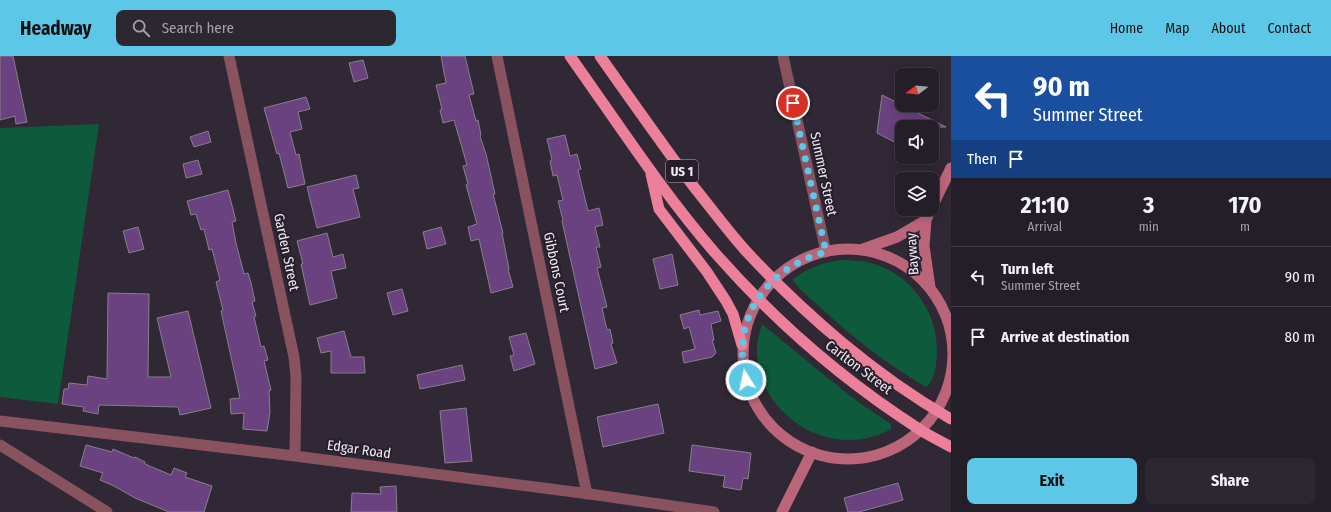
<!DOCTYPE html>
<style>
body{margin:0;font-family:"Fira Sans Condensed",sans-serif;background:#2c2730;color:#f1f3f6;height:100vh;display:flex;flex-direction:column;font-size:15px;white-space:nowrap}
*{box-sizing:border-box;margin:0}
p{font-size:13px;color:#a3a2a8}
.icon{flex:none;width:22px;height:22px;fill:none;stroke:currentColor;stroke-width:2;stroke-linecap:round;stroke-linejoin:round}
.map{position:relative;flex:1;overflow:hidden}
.side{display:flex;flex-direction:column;background:#241e28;width:380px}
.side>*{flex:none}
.banner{background:#1a4fa0;color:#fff;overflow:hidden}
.needle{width:26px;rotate:254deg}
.tools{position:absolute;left:895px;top:12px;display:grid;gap:8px}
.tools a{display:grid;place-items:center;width:44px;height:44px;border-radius:8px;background:#241e28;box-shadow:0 2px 10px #0003,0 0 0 1px #413c45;font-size:20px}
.pin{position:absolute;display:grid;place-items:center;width:34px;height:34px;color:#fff;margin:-17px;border:2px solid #fff;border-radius:50%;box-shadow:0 1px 4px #0007}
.me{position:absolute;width:44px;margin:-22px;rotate:350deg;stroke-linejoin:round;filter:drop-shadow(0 0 3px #0008)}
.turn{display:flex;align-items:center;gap:14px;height:84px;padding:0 16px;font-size:18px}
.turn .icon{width:52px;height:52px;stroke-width:2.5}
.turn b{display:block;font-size:28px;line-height:34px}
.then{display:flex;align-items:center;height:38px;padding:0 16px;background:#0003;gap:8px;font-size:15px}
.eta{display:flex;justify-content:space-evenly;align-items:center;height:68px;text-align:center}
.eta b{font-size:24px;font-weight:700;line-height:28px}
.cta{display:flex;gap:8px;margin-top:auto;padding:8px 16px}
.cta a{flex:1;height:46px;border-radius:8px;background:#5dc7e8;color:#111;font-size:16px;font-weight:700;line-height:46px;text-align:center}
.cta a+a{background:#2c2730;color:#f1f3f6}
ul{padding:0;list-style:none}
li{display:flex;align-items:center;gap:12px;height:60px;padding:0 16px;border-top:1px solid #413c45}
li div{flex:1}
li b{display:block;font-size:15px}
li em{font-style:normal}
header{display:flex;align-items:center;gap:24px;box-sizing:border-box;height:56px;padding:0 20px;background:#5dc7e8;color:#111}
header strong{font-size:19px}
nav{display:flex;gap:22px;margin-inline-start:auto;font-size:14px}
.search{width:280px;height:36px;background:#2c2730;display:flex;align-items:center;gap:10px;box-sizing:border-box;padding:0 14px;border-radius:8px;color:#a3a2a8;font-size:15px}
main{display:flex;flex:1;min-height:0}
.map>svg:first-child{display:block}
.green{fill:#0d5a3c}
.building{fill:#69427f;stroke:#887f8d}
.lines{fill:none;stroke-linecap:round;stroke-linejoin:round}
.minor{stroke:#88525e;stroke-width:11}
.secondary{stroke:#bb657a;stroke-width:11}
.trunk{stroke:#ec809a;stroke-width:11}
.route{stroke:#5dc7e8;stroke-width:7;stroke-dasharray:0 12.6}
.labels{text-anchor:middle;stroke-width:4;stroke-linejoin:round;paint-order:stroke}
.shield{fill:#261f2b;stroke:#b3aeb7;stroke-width:1}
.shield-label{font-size:13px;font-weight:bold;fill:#f0ebf3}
.street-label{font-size:14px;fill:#f0ebf3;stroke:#261f2b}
</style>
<header>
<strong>Headway</strong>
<div class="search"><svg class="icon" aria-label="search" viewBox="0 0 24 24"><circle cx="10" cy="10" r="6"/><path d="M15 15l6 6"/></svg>Search here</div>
<nav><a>Home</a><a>Map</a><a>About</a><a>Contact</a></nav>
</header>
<main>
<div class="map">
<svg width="951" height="456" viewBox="0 0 951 456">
<rect width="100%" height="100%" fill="#302835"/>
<path class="green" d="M99,68L58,348L0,341V72Z
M846,204C854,205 863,205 871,207C909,217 936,253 937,292C937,305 936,320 928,330L926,331C888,309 853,282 821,252C812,244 801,235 793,225V223C810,211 826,205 846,204Z
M763,269L834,327L861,348L891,368V373C878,381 862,384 847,384C798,383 755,341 757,291C757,284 760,277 761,271Z"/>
<path class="building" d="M0,0H13L27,66L16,68L15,60L0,64Z
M441,0H465L474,38L469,39L476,65L478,64L481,79L480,80L486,98L495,138H493L503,177H502L509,213H508L513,231L491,237L479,183L471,185L468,171L477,168L466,129L468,128L463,110L467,109L454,64L443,67L440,54L442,53L436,29L446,27Z
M363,4L368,22L354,26L349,7Z
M882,39L946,71H902V79L898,88L877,77Z
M306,41L310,53L298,56L302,73L290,76L296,99L299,98L305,128L288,132L279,97L277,98L264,52Z
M208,75L211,86L194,91L190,81Z
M565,79L570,100L577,98L581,113L578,114L588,155L599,152L603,169L595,171L600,191H596L601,211L597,212L607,251L602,252L607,274L610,273L613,287L611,288L617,307L595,313L562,165L563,164L558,145L563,144L557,119L553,120L550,105L552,104L547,83Z
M198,104L202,118L186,122L183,108Z
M356,119L359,132L353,133L360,161L317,172L307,131Z
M228,134L236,165L232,166L236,187L244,218L248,217L251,227L255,245L252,246L256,260L254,261L261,291L264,290L268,304L264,305L271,334L269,335L270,356L267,375L243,373L244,357L231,358L230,343L240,342L221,255L223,254L216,226L220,224L212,193L209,194L204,173L201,174L196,158L191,159L187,145Z
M138,171L144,193L129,197L123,175Z
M441,171L446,188L427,193L423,176Z
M327,177L333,201L343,198L346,212L331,215L337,242L310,249L301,208H303L297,185Z
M672,198L678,229L660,233L653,203Z
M402,233L408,255L393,259L387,237Z
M108,237L149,238L148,321H171L157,262L188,255L211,352L180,359L178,351L99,349L98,358L83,355L84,351L62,348L64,333H68L69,327L87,329L88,320L107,323Z
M699,254L700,259L718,255L721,265L711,268L714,284H712L716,297L712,301L684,307L682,296L695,293L689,271L684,273L680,259Z
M344,275L351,301H364L365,317H331V295L321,297L317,282Z
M526,277L535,308L514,315L510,300L514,299L509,281Z
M462,309L465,324L420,333L417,319Z
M658,348L664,377L603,391L597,361Z
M466,352L472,405L445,407L440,355Z
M86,389L112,396L113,393L134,402L135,401L145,406V408L171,419L174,412L187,417L185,421L212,430L204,456H169L135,442L114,430L100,424L103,417L80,410Z
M692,389L751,397L748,423L743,422L741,434L723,431L725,420L689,415Z
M898,427L903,444L859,456H848L844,442Z
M396,430L397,456H351L352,437L381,438L380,431Z"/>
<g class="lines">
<path class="minor" d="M229,0L294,301L296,321L295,400
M497,0L587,438
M783,0L826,196
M0,365L295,400L590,438L714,456
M0,389L107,456"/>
<path class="secondary" d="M932,151L951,112
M743 298a105 105 0 1 1 210 0a105 105 0 1 1-210 0Z
M863,193L897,181L926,164
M930,231L924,190L926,164L931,153
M782,456L812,396"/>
<path class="trunk" d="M570,0C617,66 662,136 716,198C775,265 844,325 919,373C929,380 941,385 951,391
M600,0C631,44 662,88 694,131C711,152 727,174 745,194C804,258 876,320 951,363
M651,118L659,153L707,216L726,245L733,258L742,289"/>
</g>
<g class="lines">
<path class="route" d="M746,324C730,263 767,211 826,196L793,47"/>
</g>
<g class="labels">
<rect class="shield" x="666" y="104" width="32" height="22" rx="3"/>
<g class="shield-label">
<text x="682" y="120">US 1</text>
</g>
<g class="street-label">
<text transform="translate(824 118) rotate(78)" y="5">Summer Street</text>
<text transform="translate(287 196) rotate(78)" y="5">Garden Street</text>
<text transform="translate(912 198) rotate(-94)" y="5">Bayway</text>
<text transform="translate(557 216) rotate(78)" y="5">Gibbons Court</text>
<text transform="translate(859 311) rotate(37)" y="5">Carlton Street</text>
<text transform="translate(359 393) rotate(8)" y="5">Edgar Road</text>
</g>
</g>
</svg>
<div class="tools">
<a><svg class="needle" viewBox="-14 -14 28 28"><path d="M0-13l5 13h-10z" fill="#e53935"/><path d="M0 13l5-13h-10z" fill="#a3a2a8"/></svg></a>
<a><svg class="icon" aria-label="sound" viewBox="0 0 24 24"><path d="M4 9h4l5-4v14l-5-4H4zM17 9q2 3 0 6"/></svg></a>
<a><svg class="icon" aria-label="layers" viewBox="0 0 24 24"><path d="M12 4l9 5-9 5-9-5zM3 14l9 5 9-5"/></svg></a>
</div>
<div class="pin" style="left:793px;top:47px;background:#d93025"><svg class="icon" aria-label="arrive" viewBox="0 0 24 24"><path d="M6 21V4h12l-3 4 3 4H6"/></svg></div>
<svg class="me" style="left:746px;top:324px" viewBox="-20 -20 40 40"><circle r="17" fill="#5dc7e8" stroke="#fff" stroke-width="3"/><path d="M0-11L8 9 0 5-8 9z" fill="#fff"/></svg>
</div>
<section class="side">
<div class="banner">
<div class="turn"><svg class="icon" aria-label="left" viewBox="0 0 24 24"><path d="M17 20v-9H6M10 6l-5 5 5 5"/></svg><div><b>90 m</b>Summer Street</div></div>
<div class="then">Then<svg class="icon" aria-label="arrive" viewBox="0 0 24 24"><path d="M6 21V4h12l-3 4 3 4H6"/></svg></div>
</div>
<div class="eta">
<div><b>21:10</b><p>Arrival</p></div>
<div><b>3</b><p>min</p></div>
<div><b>170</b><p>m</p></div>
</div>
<ul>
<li><svg class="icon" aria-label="left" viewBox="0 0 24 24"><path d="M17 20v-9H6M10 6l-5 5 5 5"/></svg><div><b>Turn left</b><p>Summer Street</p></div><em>90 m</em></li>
<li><svg class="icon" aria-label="arrive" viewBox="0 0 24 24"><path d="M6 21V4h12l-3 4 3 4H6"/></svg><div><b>Arrive at destination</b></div><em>80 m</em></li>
</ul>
<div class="cta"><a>Exit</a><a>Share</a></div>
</section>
</main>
